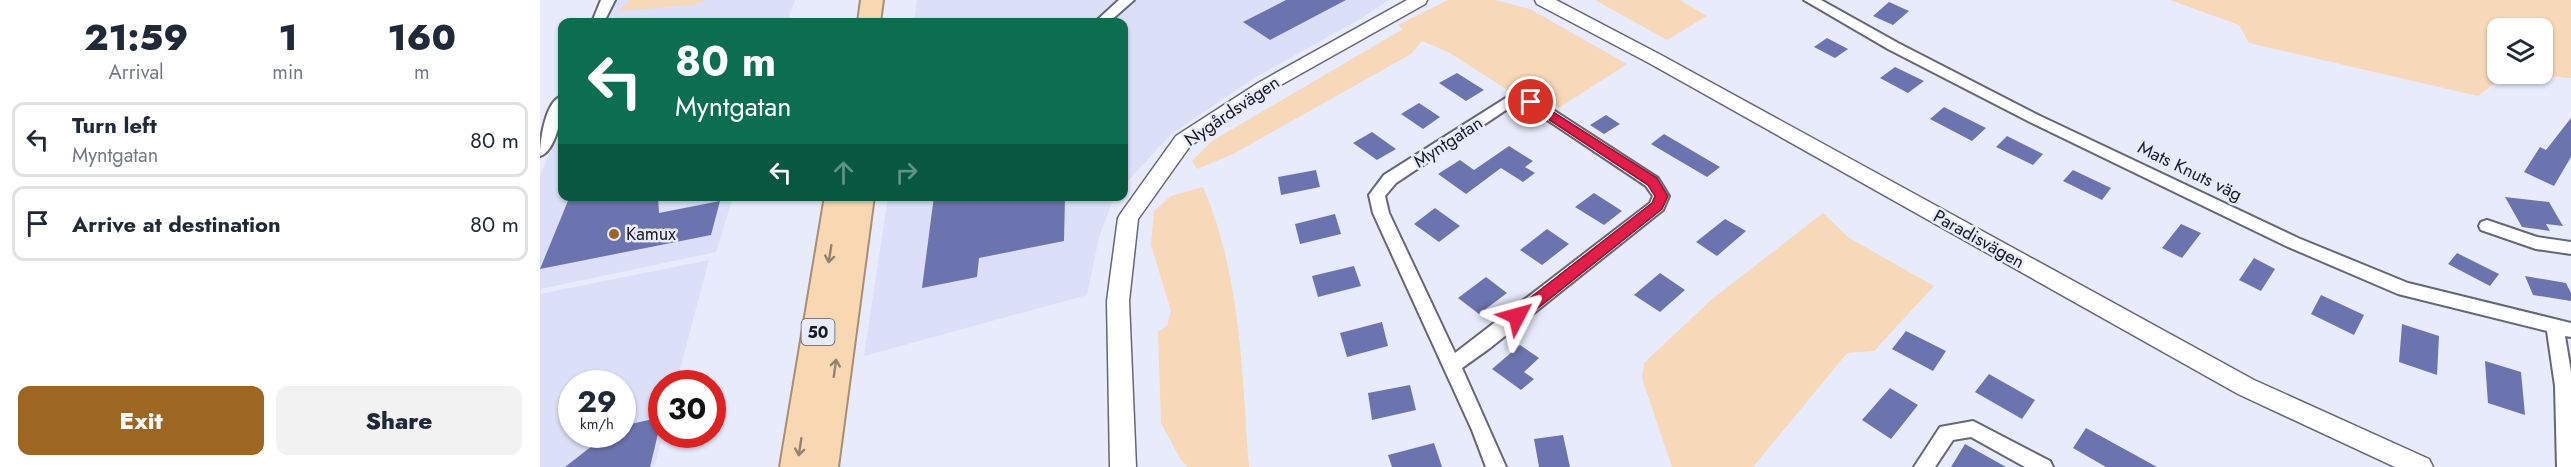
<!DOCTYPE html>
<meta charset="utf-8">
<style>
body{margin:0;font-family:Jost,sans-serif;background:#f2f2f3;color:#1f2937;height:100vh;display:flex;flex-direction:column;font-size:22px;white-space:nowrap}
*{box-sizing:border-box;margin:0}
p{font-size:20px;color:#747a83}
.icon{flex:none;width:33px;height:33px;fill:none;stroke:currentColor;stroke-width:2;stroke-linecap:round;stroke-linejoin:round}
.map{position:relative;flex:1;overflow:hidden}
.details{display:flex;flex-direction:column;background:#fff;width:540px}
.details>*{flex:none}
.top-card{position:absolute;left:18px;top:18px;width:570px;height:183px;border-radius:12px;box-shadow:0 2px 4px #0004;background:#0b6e4f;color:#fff;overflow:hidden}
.tools{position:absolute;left:1947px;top:18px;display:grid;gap:12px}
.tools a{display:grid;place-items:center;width:66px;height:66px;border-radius:12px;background:#fff;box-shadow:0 2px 4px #0004;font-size:30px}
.speed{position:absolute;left:18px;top:370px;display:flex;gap:12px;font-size:30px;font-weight:700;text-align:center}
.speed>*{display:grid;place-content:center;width:78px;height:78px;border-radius:50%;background:#fff;box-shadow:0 2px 4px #0004;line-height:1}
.speed small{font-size:15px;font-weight:400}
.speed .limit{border:9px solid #d22;background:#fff;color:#111}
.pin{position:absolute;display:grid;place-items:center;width:51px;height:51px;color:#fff;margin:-26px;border:3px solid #fff;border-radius:50%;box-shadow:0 2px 6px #0007}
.me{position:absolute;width:66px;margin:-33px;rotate:51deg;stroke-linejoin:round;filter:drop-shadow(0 0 4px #0008)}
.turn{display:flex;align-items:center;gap:21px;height:126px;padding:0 18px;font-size:27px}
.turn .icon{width:78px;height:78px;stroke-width:2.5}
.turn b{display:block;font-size:42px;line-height:51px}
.lanes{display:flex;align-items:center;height:57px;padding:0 18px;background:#0003;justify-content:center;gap:30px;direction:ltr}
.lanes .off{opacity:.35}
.eta{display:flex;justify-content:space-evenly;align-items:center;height:102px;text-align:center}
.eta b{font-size:36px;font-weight:800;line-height:42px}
.cta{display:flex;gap:12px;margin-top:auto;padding:12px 18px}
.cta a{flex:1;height:69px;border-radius:12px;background:#9e6721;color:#fff;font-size:24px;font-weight:800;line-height:69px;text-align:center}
.cta a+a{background:#f2f2f3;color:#1f2937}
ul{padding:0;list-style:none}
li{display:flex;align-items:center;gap:18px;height:75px;margin:0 12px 9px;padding:0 6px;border:3px solid #e0e1e3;border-radius:12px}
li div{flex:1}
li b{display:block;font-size:22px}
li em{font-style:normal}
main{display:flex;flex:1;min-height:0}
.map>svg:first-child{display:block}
.built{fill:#dbdff7;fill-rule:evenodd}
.green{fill:#f7d8b8}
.building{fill:#6c74af}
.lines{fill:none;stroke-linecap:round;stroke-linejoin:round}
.minor-casing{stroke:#646775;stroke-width:4}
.tertiary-casing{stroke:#646775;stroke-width:3}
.trunk-casing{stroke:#a98e73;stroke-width:4}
.minor{fill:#fff;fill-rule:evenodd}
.tertiary{fill:#fff;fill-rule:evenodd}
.trunk{fill:#f8d7b3;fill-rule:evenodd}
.oneway{stroke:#948271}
.route{fill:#e11d48;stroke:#92132f;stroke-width:1.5}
.poi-dot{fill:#9e6721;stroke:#e8ebfc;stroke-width:2}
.labels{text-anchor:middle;stroke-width:5;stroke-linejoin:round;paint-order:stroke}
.shield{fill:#e8ebfc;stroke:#575962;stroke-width:1.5}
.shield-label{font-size:16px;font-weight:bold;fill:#191a20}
.street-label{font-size:18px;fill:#191a20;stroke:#e8ebfc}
.poi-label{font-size:18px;fill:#191a20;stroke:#e8ebfc;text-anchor:start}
</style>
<main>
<section class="details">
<div class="eta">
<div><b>21:59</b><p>Arrival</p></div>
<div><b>1</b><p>min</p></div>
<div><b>160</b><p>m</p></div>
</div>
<ul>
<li><svg class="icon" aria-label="left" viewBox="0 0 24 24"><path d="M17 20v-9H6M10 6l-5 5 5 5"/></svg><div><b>Turn left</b><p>Myntgatan</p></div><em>80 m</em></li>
<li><svg class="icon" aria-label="arrive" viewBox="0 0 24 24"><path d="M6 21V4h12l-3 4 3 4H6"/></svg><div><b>Arrive at destination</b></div><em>80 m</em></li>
</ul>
<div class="cta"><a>Exit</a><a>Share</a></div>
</section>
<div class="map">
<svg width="2031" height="467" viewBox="0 0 2031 467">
<rect width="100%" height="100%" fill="#e8ebfc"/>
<path class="built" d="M75,0H255L247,22H65Z
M377,0H849L820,19L714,78L631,134L584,185V22H374Z
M22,123V196L193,197L176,252L0,289V176Z
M348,197H574L559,237L547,295L324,356Z
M169,260L136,384H122L123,435L114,467H0V294ZM32,384H82V435H32Z"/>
<path class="green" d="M90,0H166L153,5L79,11Z
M908,0H955L990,9L1087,64L1019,108L1013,104L977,96L910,53L882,41L871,54L693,154L657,169L652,161L672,141L863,29L858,25Z
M1055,0H1140L1167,16L1127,40Z
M1630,0H2031V78L1978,74H2002V28H1958V74H1966L1938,96L1709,43L1699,25Z
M663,187C701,275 702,373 709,467H648L641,460L621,423L618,332L627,326L631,311L611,245L614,211L631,196Z
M1283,213L1309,238L1394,286L1334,351L1307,353L1213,467H1132L1102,378L1104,363L1171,300Z"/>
<path class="building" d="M746,0H806L730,40L703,22Z
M1349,2L1369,11L1353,25L1333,16Z
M1287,38L1308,49L1295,58L1274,47Z
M1355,67L1384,81L1368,93L1340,78Z
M917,73L944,90L926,101L899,83Z
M879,103L900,117L883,129L861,114Z
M1404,107L1446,128L1432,141L1390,119Z
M1066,115L1080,124L1064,134L1050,125Z
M2031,118V157L2014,186L1984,172L2000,147L2006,150Z
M832,132L856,149L837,160L813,143Z
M1124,134L1180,167L1167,177L1111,144Z
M1467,136L1503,154L1493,165L1456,147Z
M969,146L993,161L985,167L995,173L983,182L961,168L926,194L898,174L920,160L934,170Z
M776,170L780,187L741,195L738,177Z
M1533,170L1571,188L1562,200L1523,181Z
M1054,193L1082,211L1064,225L1035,207Z
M30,196H118L119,213L180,201L171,235L0,269Z
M394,196H525L524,241L439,258L437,277L382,288Z
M1965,197L2009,202L2023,226L2006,224L2010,231L1982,227Z
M895,208L920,226L899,242L874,224Z
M795,214L801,234L760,244L755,224Z
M1185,219L1206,231L1177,256L1156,242Z
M1641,224L1661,233L1642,258L1622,248Z
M1007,229L1029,244L1002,265L980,250Z
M1917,253L1959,274L1950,286L1908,264Z
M1714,258L1735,269L1721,291L1699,280Z
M814,266L821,286L778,297L772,276Z
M1120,273L1145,290L1120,312L1094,295Z
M1985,276L2026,283L2031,293V301L1993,295Z
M946,277L967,293L939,314L918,298Z
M1781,295L1824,315L1814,335L1771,314Z
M842,322L848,346L807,357L800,333Z
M1862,324L1899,336L1897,375L1859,362Z
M1366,331L1406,351L1393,371L1352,349Z
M980,345L999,358L984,372L994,379L981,390L952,369Z
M1945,361L1981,372L1985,415L1948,403Z
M1449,374L1495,400L1482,419L1435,392Z
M870,385L876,410L832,420L828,393Z
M1350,388L1378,405L1351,439L1322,420Z
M122,417L110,467H25L66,435H82V426Z
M1546,428L1617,467H1566L1533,448Z
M1023,435L1030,467H999L994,439Z
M894,443L902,467H852L848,455Z
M1425,444L1466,467H1411Z"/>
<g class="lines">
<g class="minor-casing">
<path id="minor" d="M61,0H75L64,22H52Z
M579,0H594L569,22H555Z
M1264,0H1281L1358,43L1498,115L1758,238L1868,283L2031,323V337L2025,336L2031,372V467H2017L2015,386L2007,331L1858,294L1746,246L1488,121L1348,49Z
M22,96C24,110 16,152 0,156C0,141 5,101 22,96Z
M969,96L996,99L1118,178L1129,196L1123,210L950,348L922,368L966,467H946L932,430L833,213L829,195L844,175ZM972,106L988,107L1106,186L1113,196L1110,203L915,353L849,213L845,196L856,183Z
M1947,220L1997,237L2031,242V254L1996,249L1941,230L1939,226L1941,222Z
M1433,421L1510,461L1513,467H1485L1431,437L1413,440L1395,467H1374L1400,427Z"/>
</g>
<g class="tertiary-casing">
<path id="tertiary" d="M867,0H887L885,4L730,91L650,146L598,219L589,301L596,467H570L567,301L578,218L581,213L636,136L718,83Z
M995,0H1016L1121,55L1714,380L1889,459L1893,467H1855L1698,394L1109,63L997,4Z"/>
</g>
<g class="trunk-casing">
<path id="trunk" d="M321,0H343L340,22H318Z
M285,196H334L298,467H240Z"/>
</g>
<use href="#minor" class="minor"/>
<use href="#tertiary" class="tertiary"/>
<use href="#trunk" class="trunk"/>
</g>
<defs><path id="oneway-shaft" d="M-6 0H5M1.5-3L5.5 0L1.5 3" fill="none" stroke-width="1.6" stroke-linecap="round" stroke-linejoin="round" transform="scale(1.5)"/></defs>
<g class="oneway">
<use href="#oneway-shaft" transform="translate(290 254) rotate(99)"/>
<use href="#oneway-shaft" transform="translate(295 368) rotate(-82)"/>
<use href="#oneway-shaft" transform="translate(260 447) rotate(99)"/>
</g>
<path class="route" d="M991,98L1117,178L1128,196L1122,209L983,320H972L970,316L972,312L1112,203L1115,196L1108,185L987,105V99Z"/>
<circle class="poi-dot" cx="74" cy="234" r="6"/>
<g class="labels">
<rect class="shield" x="261.5" y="319" width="33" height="26" rx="4.5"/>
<g class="shield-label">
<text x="278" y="338">50</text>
</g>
<g class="street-label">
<text transform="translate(692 111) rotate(-34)" y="6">Nygårdsvägen</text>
<text transform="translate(908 142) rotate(-33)" y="6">Myntgatan</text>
<text transform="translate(1650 171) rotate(26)" y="6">Mats Knuts väg</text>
<text transform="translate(1439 239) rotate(29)" y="6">Paradisvägen</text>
</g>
<g class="poi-label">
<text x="86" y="240">Kamux</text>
</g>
</g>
</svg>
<div class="tools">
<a><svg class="icon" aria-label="layers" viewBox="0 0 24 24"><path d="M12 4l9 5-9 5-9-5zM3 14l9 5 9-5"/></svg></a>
</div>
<div class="speed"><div>29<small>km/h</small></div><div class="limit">30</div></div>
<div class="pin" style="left:991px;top:102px;background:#d93025"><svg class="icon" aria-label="arrive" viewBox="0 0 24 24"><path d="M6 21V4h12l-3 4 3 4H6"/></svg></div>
<svg class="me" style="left:977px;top:316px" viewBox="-20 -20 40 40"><path d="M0-17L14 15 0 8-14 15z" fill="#e11d48" stroke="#fff" stroke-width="4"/></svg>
<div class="top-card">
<div class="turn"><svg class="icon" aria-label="left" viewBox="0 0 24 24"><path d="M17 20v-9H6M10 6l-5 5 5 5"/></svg><div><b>80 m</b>Myntgatan</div></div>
<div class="lanes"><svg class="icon" aria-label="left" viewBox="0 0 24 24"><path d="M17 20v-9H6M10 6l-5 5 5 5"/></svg><svg class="icon off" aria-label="ahead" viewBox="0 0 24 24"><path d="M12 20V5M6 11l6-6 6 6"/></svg><svg class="icon off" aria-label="right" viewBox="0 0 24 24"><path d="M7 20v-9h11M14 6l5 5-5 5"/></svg></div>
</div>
</div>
</main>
